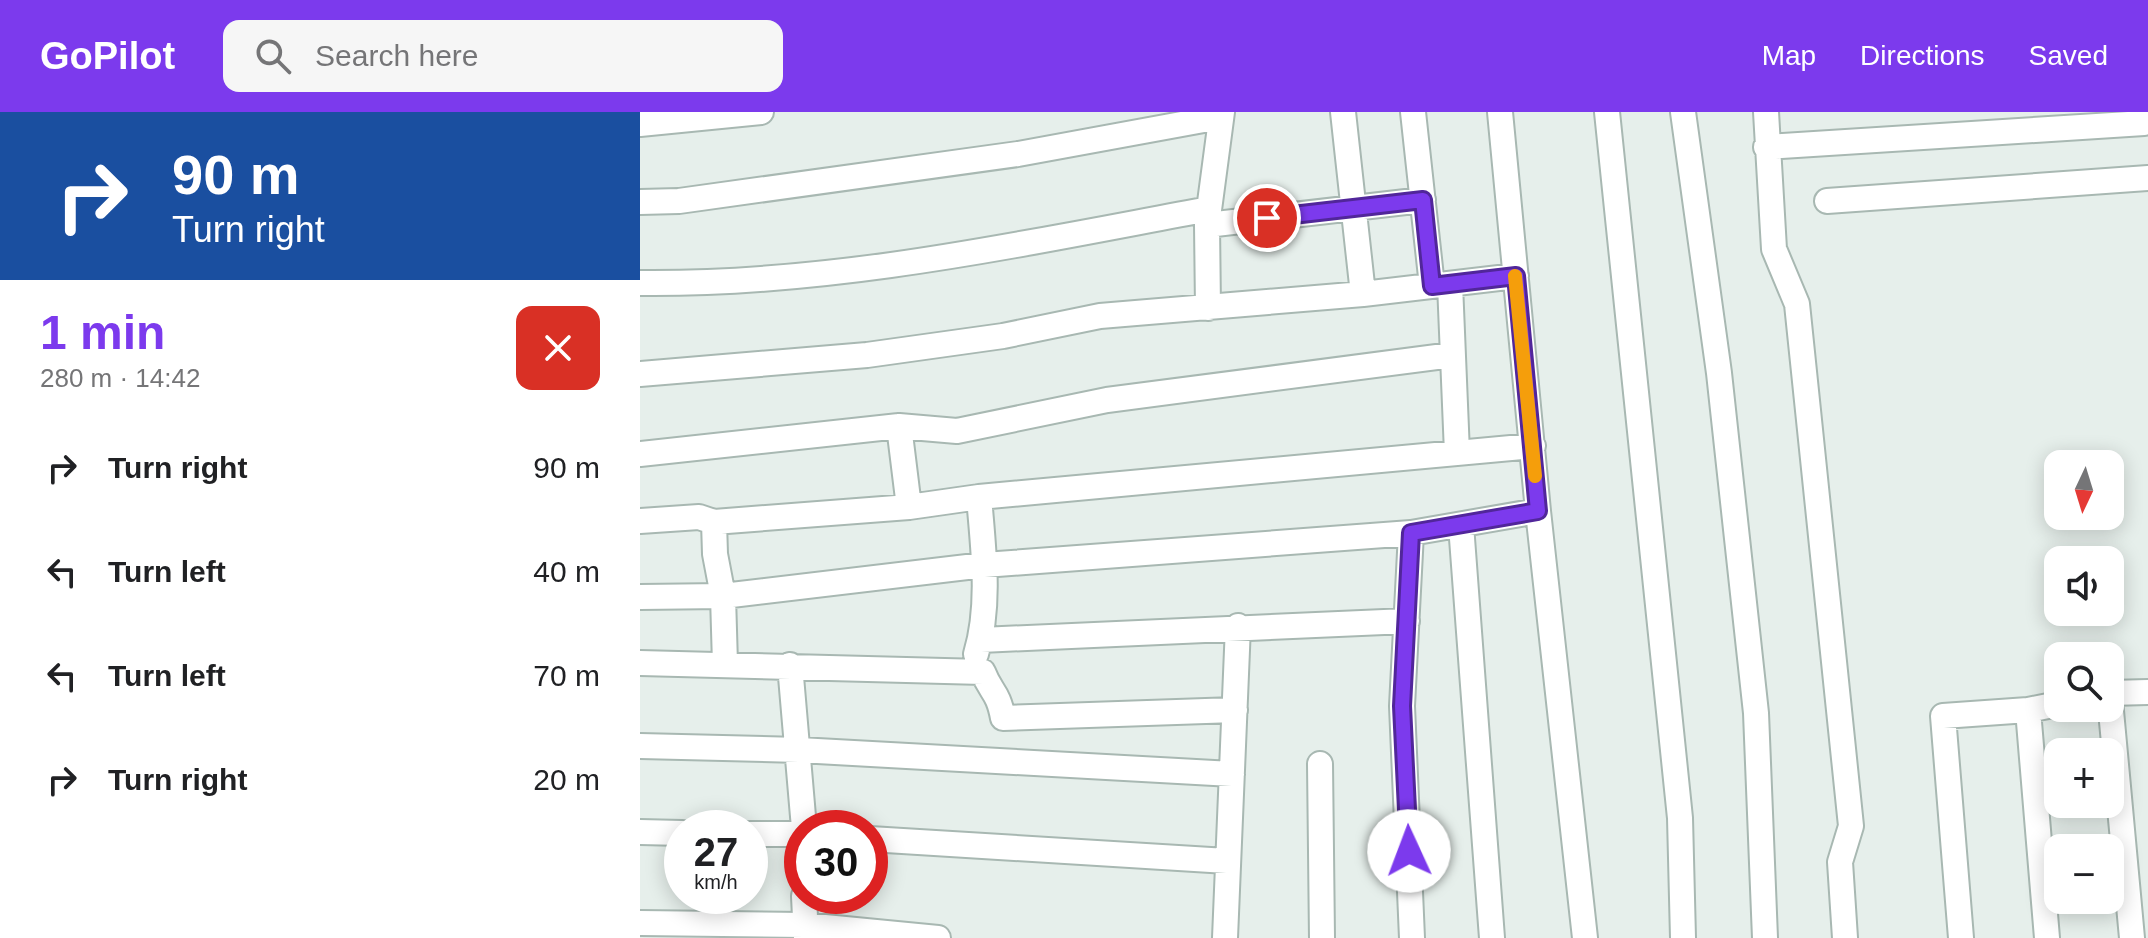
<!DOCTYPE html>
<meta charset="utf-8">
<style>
body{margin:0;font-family:Helvetica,sans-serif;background:#f6f6f6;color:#202124;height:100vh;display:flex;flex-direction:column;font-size:30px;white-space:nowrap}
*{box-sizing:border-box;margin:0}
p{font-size:26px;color:#757577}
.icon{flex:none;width:44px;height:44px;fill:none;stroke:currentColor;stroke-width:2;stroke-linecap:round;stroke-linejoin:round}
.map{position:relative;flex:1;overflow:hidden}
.details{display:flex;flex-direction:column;background:#fff;width:640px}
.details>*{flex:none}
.hud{background:#1a4fa0;color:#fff;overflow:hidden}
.needle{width:52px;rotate:184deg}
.controls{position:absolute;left:1404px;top:338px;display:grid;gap:16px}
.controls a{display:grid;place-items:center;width:80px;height:80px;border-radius:16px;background:#fff;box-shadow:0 4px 20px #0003;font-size:40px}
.speed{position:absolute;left:24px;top:698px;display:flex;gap:16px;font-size:40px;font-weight:700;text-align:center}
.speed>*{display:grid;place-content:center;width:104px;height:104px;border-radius:50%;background:#fff;box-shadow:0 4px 20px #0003;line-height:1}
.speed small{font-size:20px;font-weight:400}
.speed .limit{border:12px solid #d22;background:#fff;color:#111}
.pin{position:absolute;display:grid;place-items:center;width:68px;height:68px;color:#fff;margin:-34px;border:4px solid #fff;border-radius:50%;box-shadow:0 2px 8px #0007}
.me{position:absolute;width:88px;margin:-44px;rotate:358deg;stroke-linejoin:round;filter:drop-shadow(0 0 6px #0008)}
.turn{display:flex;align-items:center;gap:28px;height:168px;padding:0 40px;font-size:36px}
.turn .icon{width:104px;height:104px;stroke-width:2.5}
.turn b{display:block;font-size:56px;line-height:68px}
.round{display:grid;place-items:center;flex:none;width:84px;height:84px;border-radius:16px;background:#f6f6f6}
.summary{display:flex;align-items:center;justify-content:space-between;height:136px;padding:0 40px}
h1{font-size:48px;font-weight:600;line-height:60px;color:#7c3aed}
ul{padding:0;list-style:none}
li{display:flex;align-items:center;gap:24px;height:104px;padding:0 40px}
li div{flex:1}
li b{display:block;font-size:30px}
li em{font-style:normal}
header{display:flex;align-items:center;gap:48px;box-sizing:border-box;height:112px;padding:0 40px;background:#7c3aed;color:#fff}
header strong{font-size:38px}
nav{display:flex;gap:44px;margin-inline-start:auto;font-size:28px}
.search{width:560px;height:72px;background:#f6f6f6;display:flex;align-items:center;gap:20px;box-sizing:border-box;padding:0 28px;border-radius:16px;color:#757577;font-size:30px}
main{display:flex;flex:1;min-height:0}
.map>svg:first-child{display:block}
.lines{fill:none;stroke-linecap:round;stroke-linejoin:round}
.minor-casing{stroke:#a8b8b2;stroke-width:28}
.minor{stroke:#fff;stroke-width:24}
.route-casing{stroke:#51269a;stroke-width:20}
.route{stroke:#7c3aed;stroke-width:14}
.slow{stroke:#f59e0b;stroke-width:14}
</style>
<header>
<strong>GoPilot</strong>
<div class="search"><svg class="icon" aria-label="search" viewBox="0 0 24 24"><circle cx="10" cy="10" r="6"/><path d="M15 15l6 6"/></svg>Search here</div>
<nav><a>Map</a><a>Directions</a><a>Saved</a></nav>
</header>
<main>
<section class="details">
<div class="hud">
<div class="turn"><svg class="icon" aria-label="right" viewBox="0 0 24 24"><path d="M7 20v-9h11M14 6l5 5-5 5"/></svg><div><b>90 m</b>Turn right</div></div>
</div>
<div class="summary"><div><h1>1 min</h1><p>280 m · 14:42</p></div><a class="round" style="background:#d93025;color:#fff"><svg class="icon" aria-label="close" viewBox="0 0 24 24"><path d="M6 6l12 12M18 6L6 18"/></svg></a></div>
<ul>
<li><svg class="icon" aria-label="right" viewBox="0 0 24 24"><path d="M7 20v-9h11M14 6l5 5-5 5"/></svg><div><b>Turn right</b></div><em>90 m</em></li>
<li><svg class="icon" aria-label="left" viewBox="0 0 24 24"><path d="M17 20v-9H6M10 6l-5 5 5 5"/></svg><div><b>Turn left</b></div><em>40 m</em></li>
<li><svg class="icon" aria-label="left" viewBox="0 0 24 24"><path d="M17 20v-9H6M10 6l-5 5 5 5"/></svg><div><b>Turn left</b></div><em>70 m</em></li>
<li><svg class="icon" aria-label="right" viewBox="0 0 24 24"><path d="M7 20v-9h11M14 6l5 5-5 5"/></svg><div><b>Turn right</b></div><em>20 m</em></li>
</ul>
</section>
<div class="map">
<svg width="1508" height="826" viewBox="0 0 1508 826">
<rect width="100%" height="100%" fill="#e6efeb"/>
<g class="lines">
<g class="minor-casing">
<path id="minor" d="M703,0L723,182
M773,0L792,174
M860,0L898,399L945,826
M967,0L1040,706L1043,826
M1043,0L1079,261L1116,601L1125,826
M1126,0L1134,137L1157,192L1211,714L1200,750L1205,826
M0,12L121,0
M1126,35L1504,11
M1187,89L1508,66
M0,90L39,89L378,42L580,5
M567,113L783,88
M0,171C193,173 380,132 569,97
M810,172L817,341
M568,196L567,113L582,0
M0,262L227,243L363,224L460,204L723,182L876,164
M259,314L269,395
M0,342L259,314L317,319L467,288L812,243
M0,409L59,405L74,410L269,395L339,385L893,334
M74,410L75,442L83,484L85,552
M821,413L852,826
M771,421L762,594L772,826
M0,485L83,484L344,453L771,421L898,399
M341,528L767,509
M336,542C351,493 343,435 339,385
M0,551L343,560C351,581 358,579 363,606L595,598
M150,553L164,716
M1470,581L1508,580
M1470,588L1492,826
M1388,598L1407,826
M0,634L159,638L592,662
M680,652L682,826
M0,720L42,721
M110,722H162
M230,727L587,749
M164,784L166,826
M0,811L164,813L298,826
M585,826L598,514
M1321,826L1303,604L1388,598L1418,592"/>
</g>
<use href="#minor" class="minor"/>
</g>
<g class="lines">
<g class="route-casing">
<path id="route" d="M627,106L783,88L792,174L876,164L898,399L771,421L762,594L769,739"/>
</g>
<use href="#route" class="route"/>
<path class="slow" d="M875,164L895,364"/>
</g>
</svg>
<div class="controls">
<a><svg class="needle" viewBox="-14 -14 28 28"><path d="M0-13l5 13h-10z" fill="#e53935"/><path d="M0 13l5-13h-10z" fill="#757577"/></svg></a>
<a><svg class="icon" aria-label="sound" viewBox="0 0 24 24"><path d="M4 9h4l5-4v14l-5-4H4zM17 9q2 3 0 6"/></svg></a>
<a><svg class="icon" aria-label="search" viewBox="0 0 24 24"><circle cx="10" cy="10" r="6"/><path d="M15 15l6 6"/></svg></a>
<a>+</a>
<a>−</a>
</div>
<div class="speed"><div>27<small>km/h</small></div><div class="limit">30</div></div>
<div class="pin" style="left:627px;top:106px;background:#d93025"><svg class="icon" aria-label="arrive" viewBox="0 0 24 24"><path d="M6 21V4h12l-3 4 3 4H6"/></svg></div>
<svg class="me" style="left:769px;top:739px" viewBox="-20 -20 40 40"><circle r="19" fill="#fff"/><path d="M0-13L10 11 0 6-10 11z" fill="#7c3aed"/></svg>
</div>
</main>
